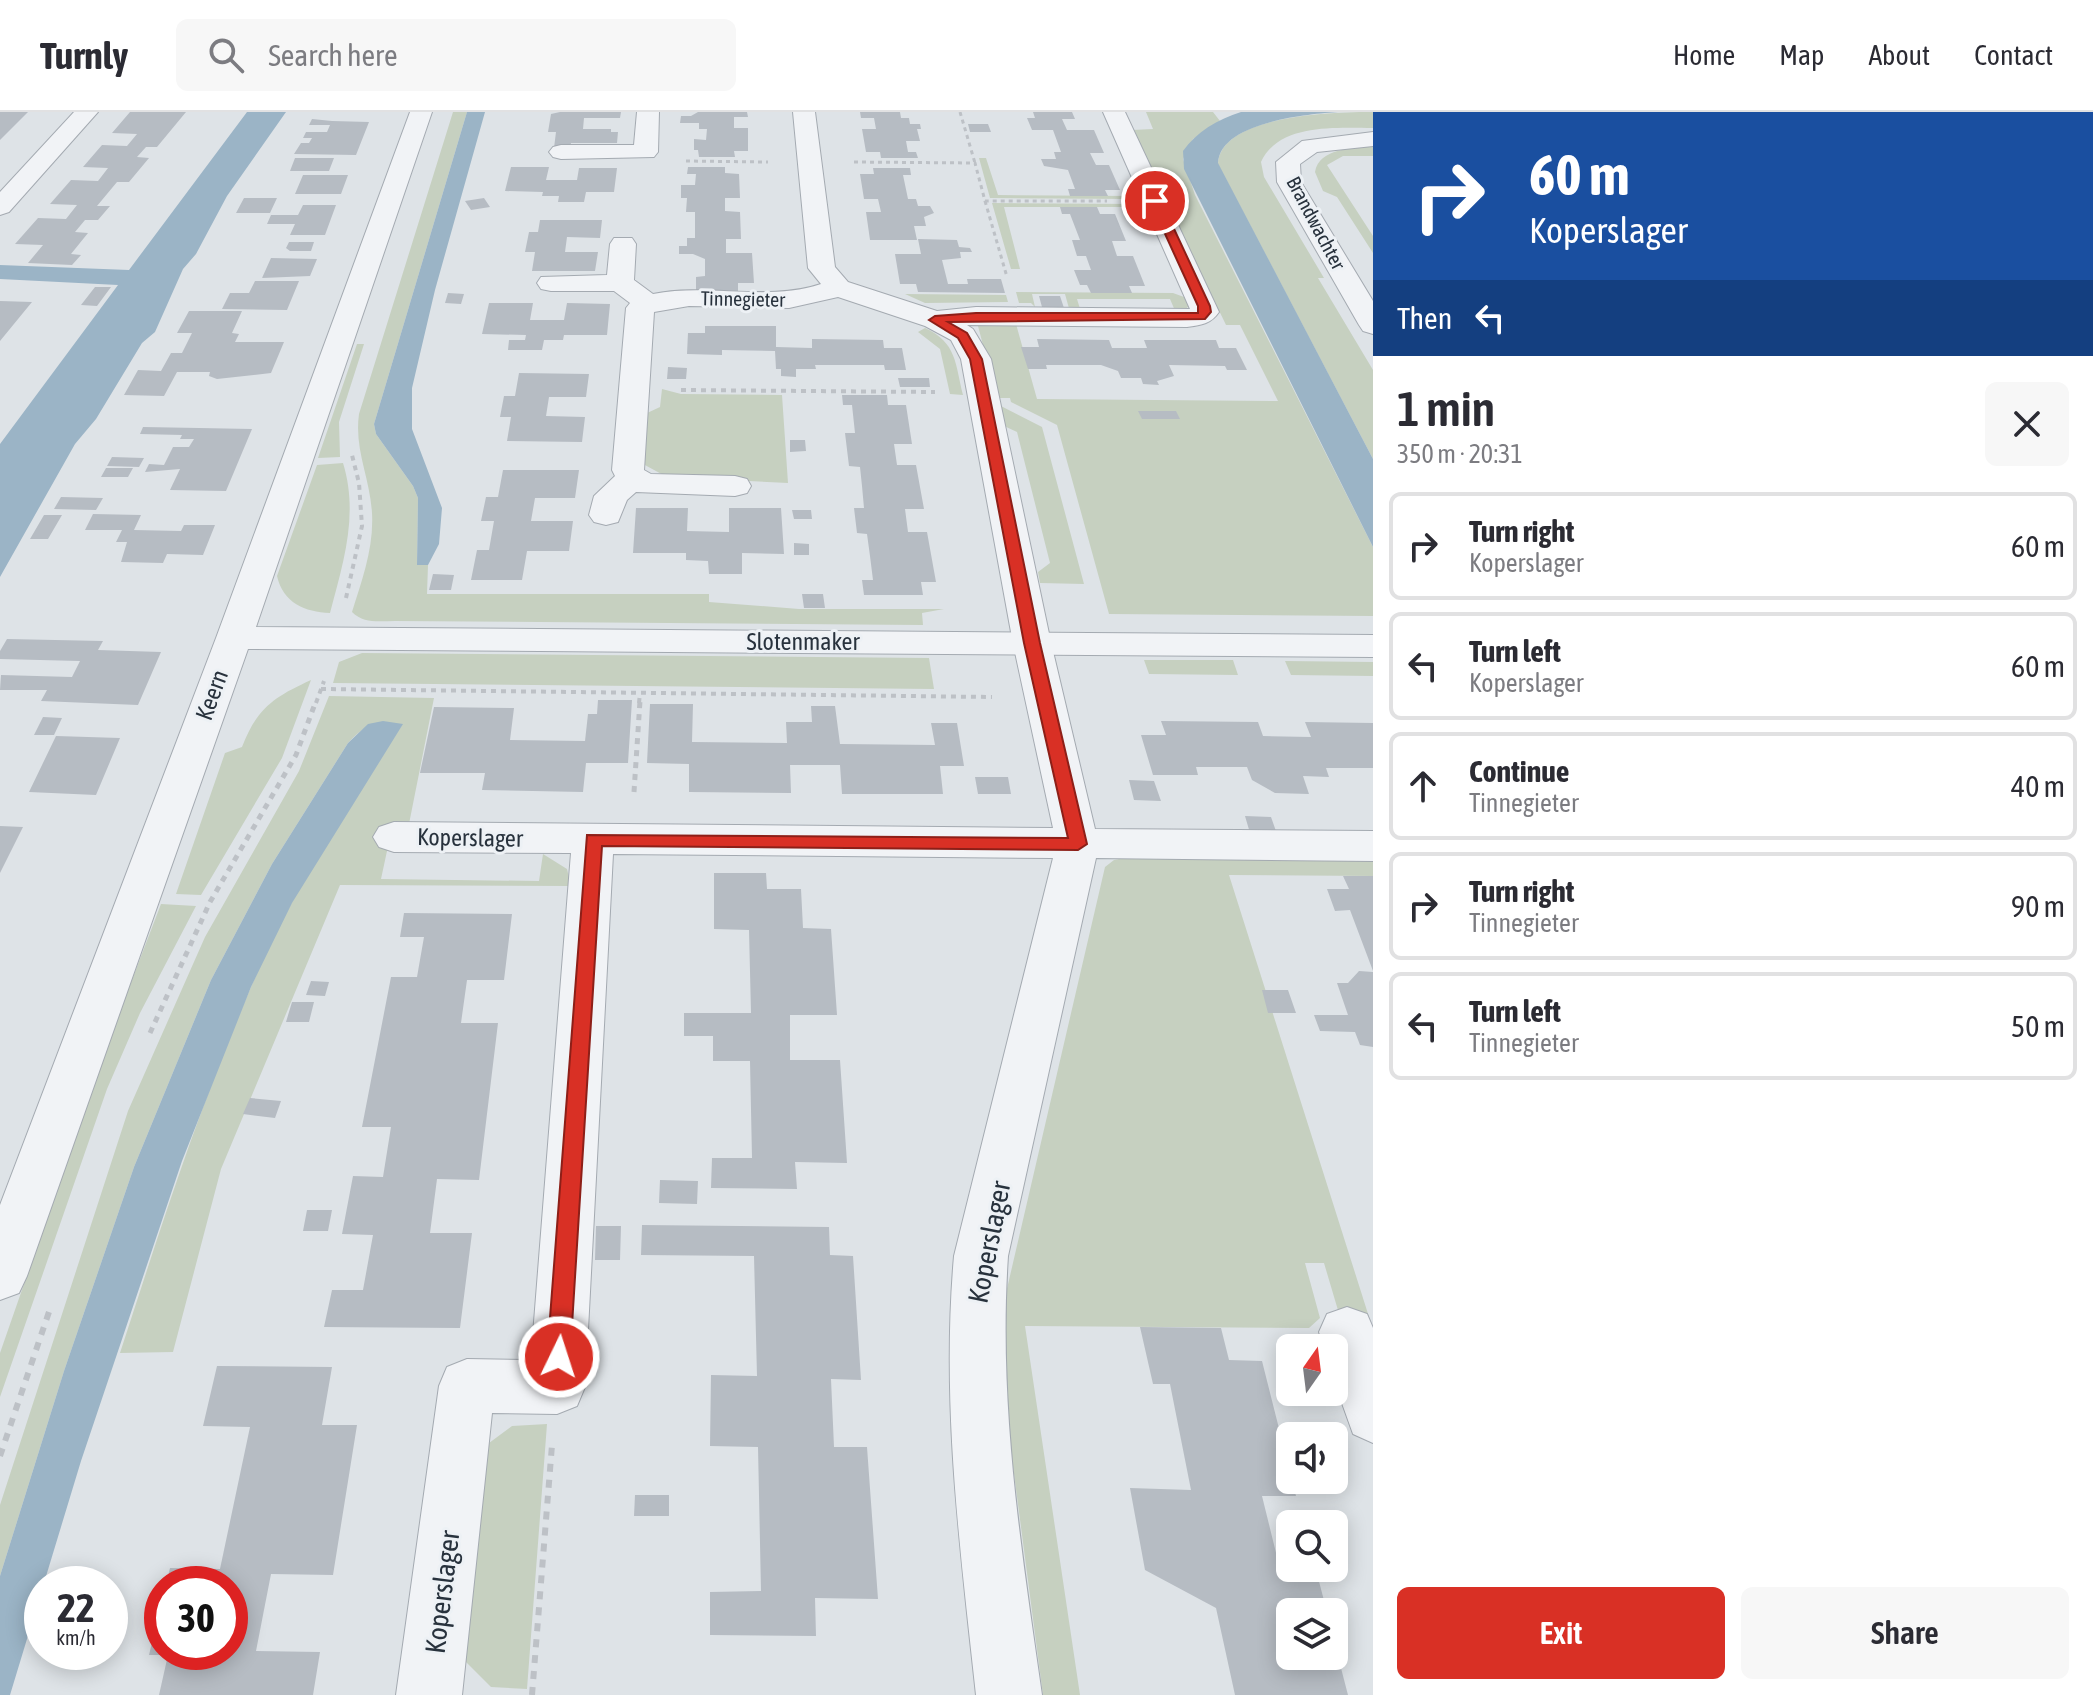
<!DOCTYPE html>
<meta charset="utf-8">
<style>
body{margin:0;font-family:"Asap Condensed",sans-serif;background:#f7f7f7;color:#2b2b33;height:100vh;display:flex;flex-direction:column;font-size:30px;white-space:nowrap}
*{box-sizing:border-box;margin:0}
p{font-size:26px;color:#7c7c81}
.icon{flex:none;width:44px;height:44px;fill:none;stroke:currentColor;stroke-width:2;stroke-linecap:round;stroke-linejoin:round}
.map{position:relative;flex:1;overflow:hidden}
.drawer{display:flex;flex-direction:column;background:#fff;width:720px}
.drawer>*{flex:none}
.hud{background:#1a4fa0;color:#fff;overflow:hidden}
.needle{width:52px;rotate:14deg}
.controls{position:absolute;left:1276px;top:1222px;display:grid;gap:16px}
.controls a{display:grid;place-items:center;width:72px;height:72px;border-radius:12px;background:#fff;box-shadow:0 4px 20px #0003;font-size:40px}
.speed{position:absolute;left:24px;top:1454px;display:flex;gap:16px;font-size:40px;font-weight:700;text-align:center}
.speed>*{display:grid;place-content:center;width:104px;height:104px;border-radius:50%;background:#fff;box-shadow:0 4px 20px #0003;line-height:1}
.speed small{font-size:20px;font-weight:400}
.speed .limit{border:12px solid #d22;background:#fff;color:#111}
.pin{position:absolute;display:grid;place-items:center;width:68px;height:68px;color:#fff;margin:-34px;border:4px solid #fff;border-radius:50%;box-shadow:0 2px 8px #0007}
.me{position:absolute;width:88px;margin:-44px;rotate:4deg;stroke-linejoin:round;filter:drop-shadow(0 0 6px #0008)}
.turn{display:flex;align-items:center;gap:28px;height:168px;padding:0 24px;font-size:36px}
.turn .icon{width:104px;height:104px;stroke-width:2.5}
.turn b{display:block;font-size:56px;line-height:68px}
.then{display:flex;align-items:center;height:76px;padding:0 24px;background:#0003;gap:16px;font-size:30px}
.round{display:grid;place-items:center;flex:none;width:84px;height:84px;border-radius:12px;background:#f7f7f7}
.summary{display:flex;align-items:center;justify-content:space-between;height:136px;padding:0 24px}
h1{font-size:48px;font-weight:600;line-height:60px}
.action{display:flex;gap:16px;margin-top:auto;padding:16px 24px}
.action a{flex:1;height:92px;border-radius:12px;background:#d93025;color:#fff;font-size:32px;font-weight:600;line-height:92px;text-align:center}
.action a+a{background:#f7f7f7;color:#2b2b33}
ul{padding:0;list-style:none}
li{display:flex;align-items:center;gap:24px;height:108px;margin:0 16px 12px;padding:0 8px;border:4px solid #e1e1e2;border-radius:12px}
li div{flex:1}
li b{display:block;font-size:30px}
li em{font-style:normal}
header{display:flex;align-items:center;gap:48px;box-sizing:border-box;height:112px;padding:0 40px;background:#fff;border-bottom:2px solid #e1e1e2}
header strong{font-size:38px}
nav{display:flex;gap:44px;margin-inline-start:auto;font-size:28px}
.search{width:560px;height:72px;background:#f7f7f7;display:flex;align-items:center;gap:20px;box-sizing:border-box;padding:0 28px;border-radius:12px;color:#7c7c81;font-size:30px}
main{display:flex;flex:1;min-height:0}
.map>svg:first-child{display:block}
.green{fill:#c6d0c0}
.water{fill:#9bb4c6}
.building{fill:#b6bcc3}
.lines{fill:none;stroke-linecap:round;stroke-linejoin:round}
.minor-casing{stroke:#a4aab1;stroke-width:2}
.tertiary-casing{stroke:#a4aab1;stroke-width:2}
.path-far3{stroke:#bdc1c6;stroke-width:3;stroke-dasharray:4 4;stroke-linecap:butt}
.path-far2{stroke:#bdc1c6;stroke-width:4;stroke-dasharray:5 5;stroke-linecap:butt}
.path-far1{stroke:#bdc1c6;stroke-width:5;stroke-dasharray:6 6;stroke-linecap:butt}
.path{stroke:#bdc1c6;stroke-width:6;stroke-dasharray:8 8;stroke-linecap:butt}
.minor{fill:#f1f3f6;fill-rule:evenodd}
.tertiary{fill:#f1f3f6;fill-rule:evenodd}
.route{fill:#d93025;stroke:#8d1f18;stroke-width:2}
.labels{text-anchor:middle;stroke-width:6;stroke-linejoin:round;paint-order:stroke}
.far-street-label{font-size:20px;fill:#28323d;stroke:#edf1f5}
.street-label{font-size:24px;fill:#28323d;stroke:#edf1f5}
.near-street-label{font-size:28px;fill:#28323d;stroke:#edf1f5}
</style>
<header>
<strong>Turnly</strong>
<div class="search"><svg class="icon" aria-label="search" viewBox="0 0 24 24"><circle cx="10" cy="10" r="6"/><path d="M15 15l6 6"/></svg>Search here</div>
<nav><a>Home</a><a>Map</a><a>About</a><a>Contact</a></nav>
</header>
<main>
<div class="map">
<svg width="1373" height="1583" viewBox="0 0 1373 1583">
<rect width="100%" height="100%" fill="#dee3e7"/>
<path class="green" d="M453,0H467L374,312L376,322L413,374L418,386L417,452L428,453L427,482H709V490L799,497H944L922,501L923,513L395,509C379,509 364,512 352,500C362,468 374,436 372,401C370,366 354,337 359,302Z
M1146,0H1213L1220,9L1193,27L1183,47L1195,83L1373,435V504L1109,502L1057,313L1011,290L1010,286H997L978,214L980,212H1016L1037,287L1278,289L1240,213H1226L1132,18L1153,17Z
M1373,0V16C1336,16 1279,11 1261,50L1264,65L1324,166H1318L1373,258V347L1218,52C1220,2 1338,0 1373,0Z
M1373,34V44H1343L1327,53L1373,124V141L1337,85L1323,79L1315,60C1319,36 1354,36 1373,34Z
M979,46H986L998,83L1131,84L1132,87L990,86Z
M992,91L1135,92L1136,95H1004L1020,157H1011Z
M1016,180L1173,181L1184,185L1189,194L1181,201H1176L1170,187H1077L1081,200H1070L1065,182H1032L1035,195L1031,191H1019Z
M905,182L1006,183L1008,190L925,191Z
M925,216C957,231 955,251 963,283L950,282L940,237L918,220Z
M357,232H364L339,310L340,345L318,346Z
M662,277L681,282L782,283L788,371L667,365L643,352L645,302L660,295Z
M997,292L1042,315L1084,472L1040,471L1038,460L1050,451L1017,320L1002,313Z
M343,351C359,403 343,451 330,501C305,500 283,491 277,464L317,353Z
M362,541L929,546L934,577L333,571L339,550Z
M1144,548H1233L1238,563L1149,562Z
M1285,549L1373,550V564L1291,563Z
M311,568L282,646L201,783L176,782L225,641L242,635C257,596 274,585 311,568Z
M329,584L434,586L409,712L393,711L381,767L539,769L543,742L567,757L571,774L340,773L221,1057L173,1240L120,1241C160,1118 199,995 251,875C290,784 345,695 402,613C378,608 366,611 348,631L272,752L211,868L134,1055L64,1259L0,1464V1393L128,999L205,825L299,659Z
M1124,746L1373,749V764L1229,763L1369,1205H1340L1324,1151H1305L1320,1206L1309,1216L1025,1214L1080,1583H1043L1002,1270L1006,1181L1105,755L1114,748Z
M161,792L196,794L140,901L107,977L0,1285V1241L109,928Z
M547,1312L527,1577L491,1575L460,1544L485,1334L512,1314Z"/>
<path class="water" d="M247,0H286L227,84L196,142L183,157L155,220L142,231L96,307L75,332L0,465V332L118,173L0,167V153L129,158Z
M467,0H485L435,178L412,276V317L442,396L439,432L428,453H417L418,386L413,374L376,322L374,312Z
M1241,0H1338C1308,2 1220,10 1218,51L1373,347V435L1184,57L1183,39C1196,20 1218,7 1241,0Z
M383,609L403,612L292,791L251,875L182,1049L81,1349L10,1583H0V1464L64,1259L134,1055L211,868L272,752L348,631L368,612Z"/>
<path class="building" d="M0,0H28L0,28Z
M130,0H186L157,35H146L137,45L149,46L129,70H117L97,94H110L98,108H85L75,120L88,121L71,142L81,143L72,153L28,151L43,133L15,132L38,106L66,107L77,93L50,92L71,68L98,69L108,56L83,55L102,33L127,34L137,22L112,21Z
M560,0H621L620,6H584L583,17H611V20H618L617,31H571L570,36H554L556,20H548L551,2Z
M698,0H747L748,5H734V16H748V39H734L735,45H699L698,38H694V27L706,28L707,17H699V11H680L681,4H691Z
M860,0H900L901,6H909L910,12H920L921,17H917L920,29H906L908,40H916L918,46H881L880,40H866L862,17H876L874,6H861Z
M1033,0H1072L1075,7H1062L1067,18H1094L1104,41H1090L1096,53H1109L1120,78H1105L1108,84H1070L1068,77H1075L1068,58L1044,54L1041,47H1056L1054,40H1061L1053,18H1032L1027,6H1035Z
M312,7L332,9L369,10L356,43L294,42L301,31H309L312,26H303L306,20H327L330,13H309Z
M968,12H988L991,20H970Z
M295,46H334L329,59H290Z
M511,55H549L546,68H577L579,56H617L614,80H586L584,90H558L559,84H542L543,80L505,79Z
M688,55H725V61L739,62L740,86H725V99L740,100L741,127H726V141H752L754,171H738V179L696,178V165L705,164V147L693,142H679V134H687V126H695V100H686L687,86H681V73H695L696,62H687Z
M873,56H910L911,63H903L908,87H916L918,94H930L934,101L924,105L926,114H914L917,128H870L866,100H881L878,87H864L860,62H874Z
M303,63H348L341,82H295Z
M244,86H277L270,101H236Z
M484,86L490,95L471,98L465,89Z
M303,93H336L325,123H290L295,112H267L271,103H298Z
M1060,95H1097L1100,102H1115L1126,129H1112L1117,144H1133L1145,174H1129L1132,181H1091L1087,173H1080L1074,158H1091L1086,144H1077L1072,128H1080L1070,102H1062Z
M540,108H602L600,126L567,125L565,140H598L595,159H532L535,140H525L529,120H538Z
M918,127L957,128L959,135L970,136L972,140H960L961,146L942,148L948,172H968L967,167H1001L1005,181L918,180L916,172H900L895,142H921Z
M289,130H314L311,139H290L286,136Z
M271,146L317,147L310,164L262,166Z
M255,169H299L287,198L222,197L230,181H249Z
M95,175H111L97,194L81,193Z
M448,181L464,182L461,192L445,191Z
M1039,184H1060L1064,196L1042,195Z
M0,189L32,190L0,229Z
M489,191H533L530,208H564L567,191L610,192L607,223H564L563,228H544L542,238H508L509,228H525L526,223L482,222Z
M189,199H242L232,221L239,222L235,230H284L271,261L217,267L209,264L210,260H177L164,284L124,283L138,258L161,259L171,241H182L192,221H177Z
M705,214H776V235L812,236V227L883,228L884,236H902L906,258H885L884,253H815L816,257H796V265L781,264V257H776L775,239L722,238V243L687,242L688,221H705Z
M1037,227L1109,228L1112,236H1147L1144,228H1216L1219,236H1236L1247,258H1227L1225,254L1169,253L1174,264L1157,269L1159,273L1143,272L1141,266H1121L1118,259L1101,253H1046L1047,257H1028L1021,235H1039Z
M668,255L687,256L686,267H667Z
M519,261L589,262L586,285H549L546,304L585,305L582,330L507,329L511,305H500L504,284H515Z
M898,266H929L930,275H900Z
M842,283H887L888,293H906L912,332H894L897,353H916L924,397H905L908,420H927L936,470H921L923,483H864L862,468H873L870,444L867,422L857,421L854,396H864L862,374L860,355L849,354L845,321H855L852,293H843Z
M1138,299H1176L1180,307H1142Z
M143,315L199,316L252,317L226,379L170,378L180,357L145,360L149,352L164,353L173,335H189L194,327H180L182,323L140,322Z
M790,328H805L806,339L790,340Z
M112,345L144,346L139,355L107,354Z
M106,356H133L128,365H101Z
M503,358H579L575,386H535L531,409H573L569,439H527L522,468H471L477,438H489L494,409H481L486,385H498Z
M61,385L103,386L96,398L54,397Z
M636,396H688L687,419L729,420V396H781L784,442L742,441V462H709L708,449L686,448V441H633Z
M792,398H811L812,407H794Z
M93,402L141,403L134,418L181,419L184,413H215L203,443L167,442L163,451L121,450L127,430H116L122,418H85Z
M44,403H62L48,427H30Z
M794,431L809,432V443H794Z
M433,462L454,463L451,478H429Z
M802,482H823L825,496H804Z
M7,527L103,529L98,538L161,540L138,593L41,589L47,578H0L1,563L72,565L80,549L0,547V539Z
M598,588H632L628,651H586L583,680L482,678L485,661H420L434,595L514,596L510,628L585,629L588,602H597Z
M650,592H693L692,630L787,631L786,610H812L811,594H835L840,632L935,633L931,611H957L964,654H940L943,682H842L840,653H790L791,681L689,680V652L647,651Z
M43,605L62,606L54,623H34Z
M1161,609L1258,610L1263,624L1311,625L1305,610L1373,611V656H1326L1329,665L1303,664L1309,682L1275,681L1252,668L1247,655H1196L1198,663H1153L1141,623H1166Z
M56,624L120,626L96,683L29,680Z
M975,665H1008L1011,682H978Z
M1129,668L1154,669L1161,689L1134,688Z
M1245,704L1271,705L1277,722L1250,721Z
M0,714L23,715L0,761Z
M714,761H766L767,777H801L803,816L831,817L837,903H790V948H840L847,1051L795,1050L797,1077L711,1076L712,1046H752L750,949H713V924H684V901H751L749,818L714,817Z
M1343,764H1373V859L1350,798L1335,799L1327,777H1349Z
M404,801L512,802L504,868H467L461,911H498L479,1068L437,1067L430,1121H472L460,1216L324,1215L332,1178H363L373,1123L342,1122L353,1064L383,1065L391,1015H362L391,865H417L424,825H400Z
M1359,859L1373,860V935L1360,933L1355,920L1320,919L1314,903H1348L1337,871H1348Z
M311,869L329,870L325,884L306,883Z
M1262,878H1288L1296,901H1268Z
M292,890H314L309,910H286Z
M250,986L281,989L275,1006L243,1002Z
M660,1068L698,1069L697,1092L659,1091Z
M307,1098H332L328,1119H303Z
M642,1113L829,1115L830,1143L853,1144L861,1268L831,1267L834,1335H867L878,1487L815,1486L816,1524L710,1523V1480L761,1479L758,1335L710,1334L711,1263L757,1264L754,1144L641,1143Z
M596,1114H621L620,1148H595Z
M1140,1215L1221,1216L1229,1248L1262,1249L1296,1384H1262L1280,1457L1316,1458L1327,1500H1290V1544H1334L1335,1533L1348,1583H1235L1216,1496L1145,1458L1130,1376L1191,1378L1170,1272H1153Z
M217,1254L332,1255L322,1313H357L333,1463L271,1462L256,1539L320,1540L313,1583H159L168,1543H149L161,1493L162,1540H230V1472H166L170,1456L220,1457L250,1315L203,1314Z
M635,1383H669V1404H634Z"/>
<g class="lines">
<g class="minor-casing">
<path id="minor" d="M74,0H98L9,100L0,103V80Z
M637,0H659L658,40L654,45L561,47L553,45L549,40L553,35L561,33H634Z
M793,0H815L835,155L848,170L937,199L976,195L1190,197L1103,0H1125L1219,200C1211,212 1201,213 1187,215L967,213L973,217L991,247L1051,531L1095,717L1373,719V749L1096,746L1008,1144C998,1292 1021,1436 1042,1583H976C960,1436 941,1292 954,1144L1053,746L613,742L585,1275L577,1294L557,1302L492,1301L462,1583H396L439,1274L447,1255L467,1247L531,1248L571,741L394,740L379,735L373,725L379,715L394,710L1053,716L1013,531L961,247L951,228L925,214L838,185L789,196L689,194L654,200L644,358L651,362L735,364L747,367L751,374L747,381L735,384L636,380L627,388L618,410L606,413L594,410L589,403L594,384L615,364L612,358L626,196L630,191L614,179H551L541,177L537,171L541,165L607,163L610,132L614,126H632L636,132L634,168L653,182C709,171 767,190 821,172L808,156Z
M1347,1195L1367,1202L1373,1216V1331L1353,1322L1334,1269V1236H1324L1319,1220L1327,1202Z"/>
</g>
<g class="tertiary-casing">
<path id="tertiary" d="M410,0H432L256,515L1373,523V545L248,537L27,1164L19,1181L0,1188V1093L216,526Z
M1373,20V34L1317,40L1300,52L1301,70L1373,189V222L1363,219L1359,213L1277,70L1276,50L1302,29Z"/>
</g>
<path class="path-far3" d="M960,0L975,51
M686,49L768,50
M854,50L975,51L985,89H1107
M985,89L1007,165"/>
<path class="path-far2" d="M681,278L935,280
M346,486L362,414L359,371L351,339
M321,577L992,585
M316,591L324,569
M639,591L640,581"/>
<path class="path-far1" d="M634,680L640,589
M150,921L210,790L296,643L316,589"/>
<path class="path" d="M0,1344L51,1194
M532,1583L552,1333"/>
<use href="#minor" class="minor"/>
<use href="#tertiary" class="tertiary"/>
</g>
<path class="route" d="M1155,86L1161,89L1210,194L1211,200L1205,207L948,210L967,221L982,247L1040,531L1087,732L1078,738L602,734L570,1245L567,1253L559,1256L550,1253L547,1245L587,723L1068,726L1024,531L970,247L958,226L929,208L935,204L976,201H1198V194L1150,89Z"/>
<g class="labels">
<g class="far-street-label">
<text transform="translate(1316 111) rotate(62)" y="7">Brandwachter</text>
<text transform="translate(743 187) rotate(1)" y="7">Tinnegieter</text>
</g>
<g class="street-label">
<text x="803" y="538">Slotenmaker</text>
<text transform="translate(212 583) rotate(-70)" y="8">Keern</text>
<text transform="translate(470 726) rotate(1)" y="8">Koperslager</text>
</g>
<g class="near-street-label">
<text transform="translate(989 1130) rotate(-79)" y="10">Koperslager</text>
<text transform="translate(442 1480) rotate(-83)" y="10">Koperslager</text>
</g>
</g>
</svg>
<div class="controls">
<a><svg class="needle" viewBox="-14 -14 28 28"><path d="M0-13l5 13h-10z" fill="#e53935"/><path d="M0 13l5-13h-10z" fill="#7c7c81"/></svg></a>
<a><svg class="icon" aria-label="sound" viewBox="0 0 24 24"><path d="M4 9h4l5-4v14l-5-4H4zM17 9q2 3 0 6"/></svg></a>
<a><svg class="icon" aria-label="search" viewBox="0 0 24 24"><circle cx="10" cy="10" r="6"/><path d="M15 15l6 6"/></svg></a>
<a><svg class="icon" aria-label="layers" viewBox="0 0 24 24"><path d="M12 4l9 5-9 5-9-5zM3 14l9 5 9-5"/></svg></a>
</div>
<div class="speed"><div>22<small>km/h</small></div><div class="limit">30</div></div>
<div class="pin" style="left:1155px;top:89px;background:#d93025"><svg class="icon" aria-label="arrive" viewBox="0 0 24 24"><path d="M6 21V4h12l-3 4 3 4H6"/></svg></div>
<svg class="me" style="left:559px;top:1245px" viewBox="-20 -20 40 40"><circle r="17" fill="#d93025" stroke="#fff" stroke-width="3"/><path d="M0-11L8 9 0 5-8 9z" fill="#fff"/></svg>
</div>
<section class="drawer">
<div class="hud">
<div class="turn"><svg class="icon" aria-label="right" viewBox="0 0 24 24"><path d="M7 20v-9h11M14 6l5 5-5 5"/></svg><div><b>60 m</b>Koperslager</div></div>
<div class="then">Then<svg class="icon" aria-label="left" viewBox="0 0 24 24"><path d="M17 20v-9H6M10 6l-5 5 5 5"/></svg></div>
</div>
<div class="summary"><div><h1>1 min</h1><p>350 m · 20:31</p></div><a class="round"><svg class="icon" aria-label="close" viewBox="0 0 24 24"><path d="M6 6l12 12M18 6L6 18"/></svg></a></div>
<ul>
<li><svg class="icon" aria-label="right" viewBox="0 0 24 24"><path d="M7 20v-9h11M14 6l5 5-5 5"/></svg><div><b>Turn right</b><p>Koperslager</p></div><em>60 m</em></li>
<li><svg class="icon" aria-label="left" viewBox="0 0 24 24"><path d="M17 20v-9H6M10 6l-5 5 5 5"/></svg><div><b>Turn left</b><p>Koperslager</p></div><em>60 m</em></li>
<li><svg class="icon" aria-label="ahead" viewBox="0 0 24 24"><path d="M12 20V5M6 11l6-6 6 6"/></svg><div><b>Continue</b><p>Tinnegieter</p></div><em>40 m</em></li>
<li><svg class="icon" aria-label="right" viewBox="0 0 24 24"><path d="M7 20v-9h11M14 6l5 5-5 5"/></svg><div><b>Turn right</b><p>Tinnegieter</p></div><em>90 m</em></li>
<li><svg class="icon" aria-label="left" viewBox="0 0 24 24"><path d="M17 20v-9H6M10 6l-5 5 5 5"/></svg><div><b>Turn left</b><p>Tinnegieter</p></div><em>50 m</em></li>
</ul>
<div class="action"><a>Exit</a><a>Share</a></div>
</section>
</main>
